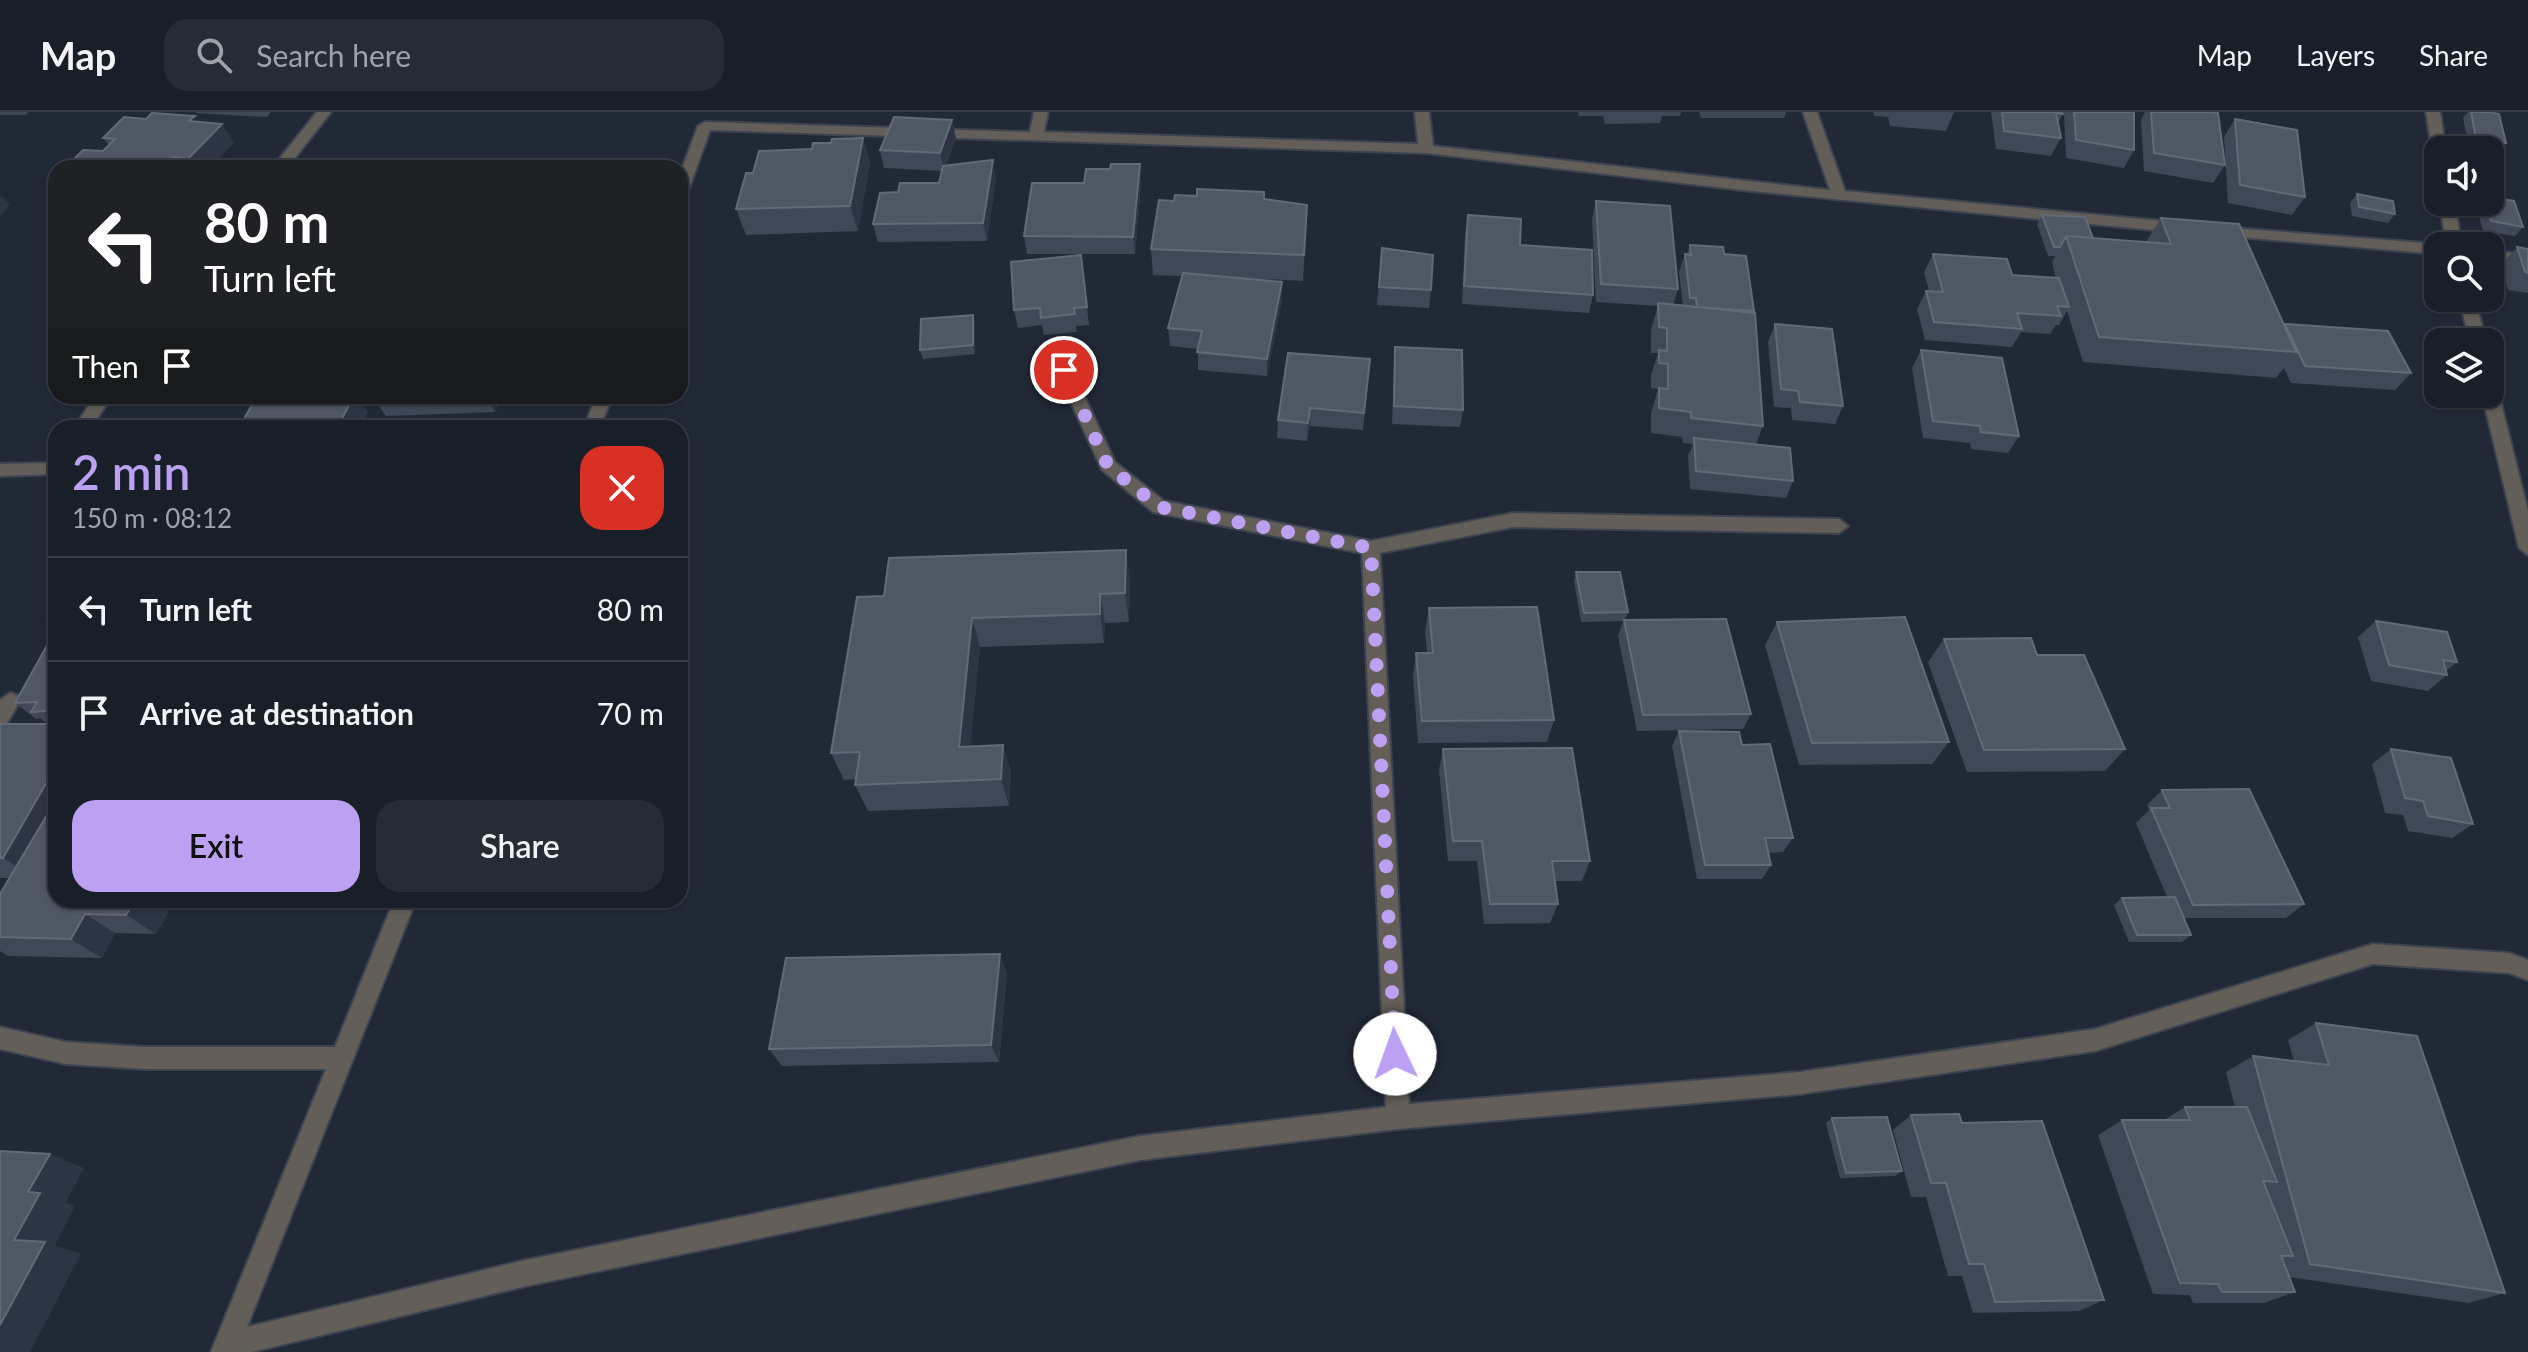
<!DOCTYPE html>
<meta charset="utf-8">
<style>
body{margin:0;font-family:Lato,sans-serif;background:#262c35;color:#f1f3f6;height:100vh;display:flex;flex-direction:column;font-size:30px;white-space:nowrap}
*{box-sizing:border-box;margin:0}
p{font-size:26px;color:#9fa2a8}
.icon{flex:none;width:44px;height:44px;fill:none;stroke:currentColor;stroke-width:2;stroke-linecap:round;stroke-linejoin:round}
.map{position:relative;flex:1;overflow:hidden}
.sheet{position:absolute;left:48px;top:308px;width:640px;height:488px;display:flex;flex-direction:column;background:#191f29;border-radius:24px;box-shadow:0 2px 6px #0004,0 0 0 2px #373d46}
.sheet>*{flex:none}
.banner{position:absolute;left:48px;top:48px;width:640px;height:244px;border-radius:24px;box-shadow:0 2px 6px #0004,0 0 0 2px #373d46;background:#202124;color:#fff;overflow:hidden}
.controls{position:absolute;left:2424px;top:24px;display:grid;gap:16px}
.controls a{display:grid;place-items:center;width:80px;height:80px;border-radius:16px;background:#191f29;box-shadow:0 2px 6px #0004,0 0 0 2px #373d46;font-size:40px}
.pin{position:absolute;display:grid;place-items:center;width:68px;height:68px;color:#fff;margin:-34px;border:4px solid #fff;border-radius:50%;box-shadow:0 2px 8px #0007}
.me{position:absolute;width:88px;margin:-44px;rotate:357deg;stroke-linejoin:round;filter:drop-shadow(0 0 6px #0008)}
.turn{display:flex;align-items:center;gap:28px;height:168px;padding:0 24px;font-size:36px}
.turn .icon{width:104px;height:104px;stroke-width:2.5}
.turn b{display:block;font-size:56px;line-height:68px}
.then{display:flex;align-items:center;height:76px;padding:0 24px;background:#0003;gap:16px;font-size:30px}
.round{display:grid;place-items:center;flex:none;width:84px;height:84px;border-radius:24px;background:#262c35}
.summary{display:flex;align-items:center;justify-content:space-between;height:136px;padding:0 24px}
h1{font-size:48px;font-weight:600;line-height:60px;color:#bca0f2}
.action{display:flex;gap:16px;margin-top:auto;padding:16px 24px}
.action a{flex:1;height:92px;border-radius:24px;background:#bca0f2;color:#111;font-size:32px;font-weight:600;line-height:92px;text-align:center}
.action a+a{background:#262c35;color:#f1f3f6}
ul{padding:0;list-style:none}
li{display:flex;align-items:center;gap:24px;height:104px;padding:0 24px;border-top:2px solid #373d46}
li div{flex:1}
li b{display:block;font-size:30px}
li em{font-style:normal}
header{display:flex;align-items:center;gap:48px;box-sizing:border-box;height:112px;padding:0 40px;background:#191f29;border-bottom:2px solid #373d46}
header strong{font-size:38px}
nav{display:flex;gap:44px;margin-inline-start:auto;font-size:28px}
.search{width:560px;height:72px;background:#262c35;display:flex;align-items:center;gap:20px;box-sizing:border-box;padding:0 28px;border-radius:24px;color:#9fa2a8;font-size:30px}
.map>svg:first-child{display:block}
.lines{fill:none;stroke-linecap:round;stroke-linejoin:round}
.minor-casing{stroke:#3d4451;stroke-width:4}
.minor{fill:#635e57;fill-rule:evenodd}
.wall{fill:#404756}
.shaded-wall{fill:#2d3544}
.building{fill:#4f5664;stroke:#636a77;stroke-width:2}
.route{stroke:#bca0f2;stroke-width:14;stroke-dasharray:0 25.2}
</style>
<header>
<strong>Map</strong>
<div class="search"><svg class="icon" aria-label="search" viewBox="0 0 24 24"><circle cx="10" cy="10" r="6"/><path d="M15 15l6 6"/></svg>Search here</div>
<nav><a>Map</a><a>Layers</a><a>Share</a></nav>
</header>
<div class="map">
<svg width="2528" height="1240" viewBox="0 0 2528 1240">
<rect width="100%" height="100%" fill="#212937"/>
<g class="lines">
<g class="minor-casing">
<path id="minor" d="M317,0H331L287,56H272Z
M1034,0H1048L1044,20L1418,32L1415,0H1429L1433,34L1830,78L1803,0H1817L1845,79L2184,111L2192,116L2184,121L1742,78L1426,41L710,18L687,82L680,86V62L698,14L705,10L1030,20Z
M2426,0H2440L2446,38H2438V42L2432,38Z
M2440,90H2454L2462,134H2446Z
M2220,115L2438,132L2444,134H2438V142L2215,123L2212,120Z
M2490,138L2528,143V153L2490,148Z
M2459,186H2475L2486,230H2470Z
M1064,252L1072,258L1115,350L1164,389L1371,429L1513,401L1839,407L1848,414L1839,421L1513,415L1380,441L1409,992L1800,960L2095,917L2373,832L2509,841L2528,848V868L2509,861L2373,852L2095,939L1800,982L1398,1017L1140,1048L526,1174L252,1240H211L326,957H145L66,952L0,937V915L66,930L145,935H335L394,788H416L247,1215L526,1148L1140,1024L1386,995L1362,441L1153,400L1102,358L1056,258Z
M2490,273L2498,279L2528,399V443L2519,436L2482,282H2490Z
M95,284H112L91,316H74Z
M596,284H612L600,316H584Z
M56,347V362L0,364V352L48,351Z
M10,581L17,583L20,589L7,611L0,613V588Z"/>
</g>
<use href="#minor" class="minor"/>
</g>
<path class="wall" d="M0,0H28L26,3H0Z
M195,0H271L267,5L196,1Z
M1578,0H1681L1680,4H1662L1660,11L1605,12L1603,4H1579Z
M1699,0H1786L1784,6H1701Z
M1873,0H1954L1946,19L1890,14L1888,5L1874,4Z
M1991,0H2062L2063,2L2058,11L2061,26L2051,44L1996,37Z
M2064,0H2134V38L2124,56L2066,46Z
M2145,0H2210L2225,53L2213,71L2144,59L2141,8Z
M2468,0H2489L2506,31L2498,41L2490,39V38L2469,35L2463,6Z
M2235,7L2305,85L2292,103L2228,91L2224,25Z
M199,10L234,30L209,56H65L103,39L109,33L103,26Z
M863,26L870,51L858,119L746,123L736,97L753,61L812,37Z
M956,26L946,53L996,66L987,129L878,130L873,112L939,71L942,59L884,56L880,38Z
M1141,70L1135,142H1027L1024,124L1084,71Z
M2357,82L2395,102L2388,111L2352,104L2350,91Z
M1264,87L1306,118L1303,169L1243,166L1282,188L1267,264L1198,258V237L1170,234L1168,216L1182,164L1153,163L1151,137L1174,89Z
M1596,89L1678,177L1673,193L1683,194L1679,160L1685,142H1687L1690,133L1724,142L1754,199L1753,201L1763,314L1756,332L1793,369L1786,386L1690,377L1688,344L1693,332L1683,331L1682,325L1651,321V301L1658,277L1651,276V263L1658,241H1651V217L1658,194L1596,190L1592,107Z
M2478,90H2490L2523,115L2515,124L2483,119L2476,93Z
M1468,103L1520,133L1593,183L1589,201L1462,192L1465,121Z
M2042,103L2093,126L2146,130L2161,106L2284,213L2285,212L2411,261L2395,278L2291,271L2284,256L2276,266L2083,250L2067,199L2059,213H2056L2050,222L2021,220L2012,235L1925,228L1917,197L1926,179H1929L1924,160L1933,142L2012,163L2056,166L2052,150L2055,144H2048L2037,112Z
M2517,135L2528,137V181L2508,178L2501,153Z
M1382,136L1431,178L1429,196L1377,193Z
M1081,143L1089,213L1076,214L1077,220L1044,223L1042,213L1018,216L1014,198Z
M973,203L975,212V242L923,247L920,238Z
M1775,212L1843,294L1835,312L1792,308L1791,296L1774,295L1768,230Z
M1395,235L1463,298L1460,315L1392,312L1394,253Z
M1921,238L2019,324L2008,341L1971,337L1970,331L1923,326L1912,256Z
M1370,247L1363,318L1310,314L1307,329L1277,326L1278,308Z
M375,284H502L495,300L386,304L374,287Z
M1576,460L1628,500L1625,508L1751,602L1743,617L1637,619L1618,524L1623,509L1581,510L1574,469Z
M1130,468L1129,510L1105,511L1104,531L980,535L970,634L1011,659L1009,694L868,699L855,673L856,667L844,668L831,641L884,484Z
M56,488V513L47,505Z
M1429,496L1554,608L1547,630L1418,631L1413,564L1416,541H1427L1425,519Z
M2376,509L2457,550L2446,559L2447,563L2428,579L2371,569L2358,525Z
M1777,510L1949,630L1932,652L1799,653L1765,533Z
M56,517V788H230L226,794L172,793L156,822L115,821L102,846L8,844L0,839V782L10,766H0V612H47L40,606L36,607L15,591Z
M1944,527L2037,543L2125,637L2105,659L1967,660L1928,550Z
M1679,619L1742,633L1793,726L1783,740L1768,741L1771,753L1762,767H1697L1672,634Z
M1443,637L1590,749L1582,769H1555L1558,792L1550,811L1484,812L1477,749H1448L1439,658Z
M2391,637L2473,712L2452,726L2408,719L2403,703L2385,701L2372,652Z
M2162,678L2304,792L2286,806H2184L2191,823L2182,830H2129L2114,793L2122,786L2167,785L2136,711L2149,698L2147,693Z
M1007,861L999,950L782,954L769,937Z
M2316,911L2505,1181L2468,1191L2289,1165L2295,1180L2264,1191H2193L2190,1183L2153,1182L2098,1023L2122,1008H2164L2185,995H2235L2226,960L2253,944L2294,949L2288,928Z
M1911,1003L1962,1011L2104,1188L2079,1199L1973,1201L1962,1164H1948L1926,1085H1911L1893,1018Z
M1832,1006L1902,1059L1895,1064L1840,1066L1826,1011Z"/>
<path class="shaded-wall" d="M952,8L956,26L944,59L940,41Z
M222,12L234,30L209,56H195L188,47Z
M863,26L870,51L858,119L850,94Z
M173,45L181,56H163Z
M993,48L996,66L987,129L983,111Z
M1140,52L1141,70L1135,142L1133,125Z
M2,84L10,93L0,104V86Z
M1282,170V188L1267,264V247Z
M973,203L975,212V242L973,233Z
M354,284H356L368,300L360,316H337Z
M485,284H502L495,300Z
M1310,296V314L1307,329L1308,311Z
M1126,438L1130,468L1129,510L1125,481Z
M1100,482L1105,511L1104,531L1100,502Z
M972,506L980,535L968,662L959,635Z
M1003,633L1011,659L1009,694L1001,667Z
M56,654V728L35,766L3,746Z
M135,788H165L172,793L156,822L126,803Z
M218,788H230L226,794Z
M85,802L115,821L102,846L71,827Z
M1000,842L1007,861L999,950L991,933Z
M50,1042L84,1056L66,1090L75,1094L55,1133L81,1142L30,1240H0V1213L14,1128L28,1080Z"/>
<path class="building" d="M2002,0H2062L2063,2L2056,1L2061,26L2004,19Z
M2074,0H2134V38L2076,28Z
M2151,0H2210L2218,1L2225,53L2154,41Z
M2471,0H2489L2499,2L2506,31L2476,26Z
M152,1L195,4L189,9L222,12L188,47L173,45L163,56H65L83,38L103,39L115,27L103,26L124,5L146,7Z
M894,5L952,8L940,41L880,38Z
M2235,7L2297,18L2305,85L2240,73Z
M863,26L850,94L736,97L746,61H753L759,39L812,37L813,31H831L832,27Z
M993,48L983,111L873,112L880,81L898,80L900,71H939L943,54Z
M1111,52H1140L1133,125L1024,124L1032,71H1084L1086,57H1110Z
M1197,77L1264,80V87L1307,93L1304,143L1151,137L1159,88L1174,89L1175,83L1197,84Z
M2357,82L2393,89L2395,102L2359,95Z
M2490,85L2514,89L2523,115L2491,109L2485,90H2490Z
M1596,89L1670,94L1678,177L1601,172Z
M1468,103L1521,107L1520,133L1592,138L1593,183L1464,174Z
M2042,103L2085,105L2093,126L2066,124L2060,135H2054Z
M2161,106L2239,112L2296,240L2099,225L2066,124L2171,132Z
M1690,133L1723,135L1724,142L1746,144L1754,199L1697,195L1696,186H1690L1685,142L1691,143Z
M2517,135L2528,137V161L2525,160Z
M1382,136L1433,143L1431,178L1379,175Z
M1933,142L2007,147L2012,163L2059,166L2069,195L2057,194L2061,204L2017,201L2022,217L1934,210L1926,179L1943,180Z
M1081,143L1087,195L1074,196L1075,202L1041,206L1040,196L1014,198L1011,150Z
M1183,161L1282,170L1267,247L1197,240L1202,219L1168,216Z
M1658,191L1755,201L1763,314L1691,306V300L1659,296V276L1668,277V252L1659,251V238L1667,239V216L1659,215Z
M973,203V233L920,238L921,207Z
M1775,212L1832,217L1843,294L1800,290L1798,279L1781,277Z
M2285,212L2388,219L2411,261L2305,254Z
M1395,235L1462,238L1463,298L1394,294Z
M1921,238L2002,246L2019,324L1981,320L1980,314L1933,309Z
M1288,241L1370,247L1364,301L1310,296L1308,311L1278,308Z
M257,284H354L337,316H239Z
M375,284H452L374,287Z
M1694,326L1790,336L1793,369L1696,359Z
M1126,438L1125,481L1100,482V502L972,506L959,635L1003,633L1001,667L855,673L860,640L831,641L857,485L884,484L889,446Z
M1576,460H1620L1628,500L1584,501Z
M56,488V505H47Z
M1537,495L1554,608L1422,609L1416,541H1433L1429,496Z
M1905,505L1949,630L1812,631L1777,510Z
M1726,507L1751,602L1643,603L1624,508Z
M2376,509L2447,520L2457,550L2443,548L2447,563L2389,553Z
M56,517V598L31,600L37,590L15,591Z
M2031,526L2037,543H2084L2125,637L1984,638L1944,527Z
M0,612H56V654L3,746H0Z
M1679,619L1739,620L1742,633L1770,632L1793,726H1765L1771,753H1705Z
M1572,636L1590,749H1552L1558,792H1490L1482,729H1453L1443,637Z
M2391,637L2451,646L2473,712L2428,704L2423,689L2405,686Z
M2249,677L2304,792L2193,793L2151,696H2170L2162,678Z
M56,688V788H135L126,803L85,802L71,827L0,825V782Z
M2175,785L2191,823H2137L2122,786Z
M1000,842L991,933L769,937L786,846Z
M2316,911L2417,924L2505,1181L2310,1152L2253,944L2329,953Z
M2185,995H2247L2277,1070L2263,1069L2293,1144H2281L2295,1180H2222L2218,1172L2180,1171L2122,1008H2190Z
M1959,1002L1962,1011L2042,1009L2104,1188L1995,1190L1984,1152H1969L1946,1071H1931L1911,1003Z
M1887,1005L1902,1059L1846,1061L1832,1006Z
M0,1039L50,1042L28,1080L40,1081L14,1128L45,1130L0,1213Z"/>
<g class="lines">
<path class="route" d="M1064,258L1108,354L1159,395L1371,436L1395,942"/>
</g>
</svg>
<div class="controls">
<a><svg class="icon" aria-label="sound" viewBox="0 0 24 24"><path d="M4 9h4l5-4v14l-5-4H4zM17 9q2 3 0 6"/></svg></a>
<a><svg class="icon" aria-label="search" viewBox="0 0 24 24"><circle cx="10" cy="10" r="6"/><path d="M15 15l6 6"/></svg></a>
<a><svg class="icon" aria-label="layers" viewBox="0 0 24 24"><path d="M12 4l9 5-9 5-9-5zM3 14l9 5 9-5"/></svg></a>
</div>
<div class="pin" style="left:1064px;top:258px;background:#d93025"><svg class="icon" aria-label="arrive" viewBox="0 0 24 24"><path d="M6 21V4h12l-3 4 3 4H6"/></svg></div>
<svg class="me" style="left:1395px;top:942px" viewBox="-20 -20 40 40"><circle r="19" fill="#fff"/><path d="M0-13L10 11 0 6-10 11z" fill="#bca0f2"/></svg>
<div class="banner">
<div class="turn"><svg class="icon" aria-label="left" viewBox="0 0 24 24"><path d="M17 20v-9H6M10 6l-5 5 5 5"/></svg><div><b>80 m</b>Turn left</div></div>
<div class="then">Then<svg class="icon" aria-label="arrive" viewBox="0 0 24 24"><path d="M6 21V4h12l-3 4 3 4H6"/></svg></div>
</div>
<section class="sheet">
<div class="summary"><div><h1>2 min</h1><p>150 m · 08:12</p></div><a class="round" style="background:#d93025;color:#fff"><svg class="icon" aria-label="close" viewBox="0 0 24 24"><path d="M6 6l12 12M18 6L6 18"/></svg></a></div>
<ul>
<li><svg class="icon" aria-label="left" viewBox="0 0 24 24"><path d="M17 20v-9H6M10 6l-5 5 5 5"/></svg><div><b>Turn left</b></div><em>80 m</em></li>
<li><svg class="icon" aria-label="arrive" viewBox="0 0 24 24"><path d="M6 21V4h12l-3 4 3 4H6"/></svg><div><b>Arrive at destination</b></div><em>70 m</em></li>
</ul>
<div class="action"><a>Exit</a><a>Share</a></div>
</section>
</div>
